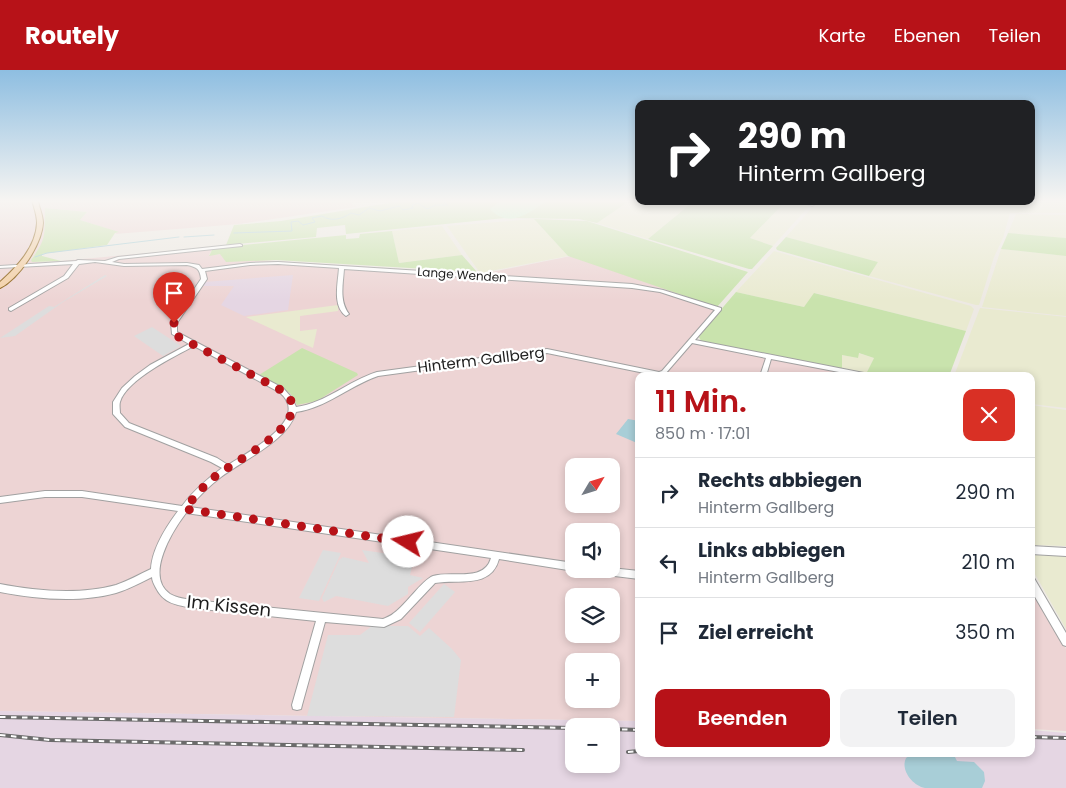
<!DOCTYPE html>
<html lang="de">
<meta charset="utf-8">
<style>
body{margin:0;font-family:Poppins,sans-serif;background:#f2f2f3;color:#1f2937;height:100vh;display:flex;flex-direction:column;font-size:19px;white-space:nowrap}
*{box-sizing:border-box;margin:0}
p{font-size:16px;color:#747a83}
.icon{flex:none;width:28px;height:28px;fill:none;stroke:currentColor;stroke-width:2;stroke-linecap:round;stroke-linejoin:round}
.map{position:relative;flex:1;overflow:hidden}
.details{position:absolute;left:635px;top:302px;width:400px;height:385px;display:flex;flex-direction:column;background:#fff;border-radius:10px;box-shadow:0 2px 8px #0003}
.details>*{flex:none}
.hud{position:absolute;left:635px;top:30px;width:400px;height:105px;border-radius:10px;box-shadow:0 2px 8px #0003;background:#202124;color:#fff;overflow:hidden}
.needle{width:32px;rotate:52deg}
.buttons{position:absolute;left:565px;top:388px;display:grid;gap:10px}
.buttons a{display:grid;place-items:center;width:55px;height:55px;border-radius:10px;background:#fff;box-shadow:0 2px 8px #0003;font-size:25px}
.pin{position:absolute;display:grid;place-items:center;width:42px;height:42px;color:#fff;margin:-51px -21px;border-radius:50% 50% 50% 0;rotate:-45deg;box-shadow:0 0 5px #0007}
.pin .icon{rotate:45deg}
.me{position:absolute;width:55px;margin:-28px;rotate:279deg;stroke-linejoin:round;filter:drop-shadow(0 0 4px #0008)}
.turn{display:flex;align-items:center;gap:18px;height:105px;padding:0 20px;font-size:22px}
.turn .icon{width:65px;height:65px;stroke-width:2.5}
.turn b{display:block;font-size:35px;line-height:42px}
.round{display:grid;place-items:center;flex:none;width:52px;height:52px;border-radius:10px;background:#f2f2f3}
.summary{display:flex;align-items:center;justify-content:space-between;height:85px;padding:0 20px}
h1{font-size:30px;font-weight:600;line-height:38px;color:#b71218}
.primary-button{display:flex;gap:10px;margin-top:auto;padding:10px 20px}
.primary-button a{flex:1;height:58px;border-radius:10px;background:#b71218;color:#fff;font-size:20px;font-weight:600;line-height:58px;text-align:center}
.primary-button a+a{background:#f2f2f3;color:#1f2937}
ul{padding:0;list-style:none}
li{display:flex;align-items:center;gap:15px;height:70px;padding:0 20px;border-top:1px solid #e0e1e3}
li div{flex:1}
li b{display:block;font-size:19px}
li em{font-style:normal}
header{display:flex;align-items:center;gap:30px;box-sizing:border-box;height:70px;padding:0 25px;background:#b71218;color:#fff}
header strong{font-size:24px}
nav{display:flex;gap:28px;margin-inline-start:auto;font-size:18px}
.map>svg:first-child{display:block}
.commercial{fill:#edd4d4;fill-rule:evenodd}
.industrial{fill:#e5d6e3;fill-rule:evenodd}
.farmland{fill:#e9ead0}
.grass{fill:#c9e3ad}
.park{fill:#c4f4c6}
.parking{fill:#ddd}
.water{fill:#a8ced7}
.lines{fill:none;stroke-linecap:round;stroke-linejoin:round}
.stream{stroke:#a8ced7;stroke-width:1}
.minor-casing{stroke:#a1a1a1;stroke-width:2}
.major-casing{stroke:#885b0e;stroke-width:2}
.minor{fill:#fff;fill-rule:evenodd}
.major{fill:#f3cea3;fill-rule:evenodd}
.rail-casing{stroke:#6b6b6b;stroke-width:4}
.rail{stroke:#fff;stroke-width:2;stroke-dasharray:5.5;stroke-linecap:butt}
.route{stroke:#b71218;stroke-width:9;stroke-dasharray:0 16.2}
.labels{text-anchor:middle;stroke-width:4.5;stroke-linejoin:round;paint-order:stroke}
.far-street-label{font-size:12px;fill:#1d1d1d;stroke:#fff}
.street-label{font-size:15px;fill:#1d1d1d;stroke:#fff}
.near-street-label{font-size:18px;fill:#1d1d1d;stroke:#fff}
</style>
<header>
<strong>Routely</strong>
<nav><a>Karte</a><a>Ebenen</a><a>Teilen</a></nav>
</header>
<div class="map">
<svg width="1066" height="718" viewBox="0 0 1066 718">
<rect width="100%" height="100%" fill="#ede9e3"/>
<path class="commercial" d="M0,130H347L356,137L239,154L115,164L118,162L80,150L87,142L45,138L46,161L42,174L31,190L38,192L61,191L202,178H213L209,185L220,184L260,190L482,204L571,186L719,237L689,271L859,306H639V651L0,641ZM574,396H611V434H574ZM574,461H611V499H574ZM574,526H611V564H574ZM574,591H611V629H574Z
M1031,519L1066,579V661L1031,659Z"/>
<path class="industrial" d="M293,205L288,240L244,246L221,235L234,216H202L204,212Z
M0,641L639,651V684H1031V660L1066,663V718H0ZM574,656H611V694H574Z"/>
<path class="farmland" d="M631,130L639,131H694L648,169L597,153Z
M1031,130H1066V143H1010L1003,168L994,187L979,235H976L869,206L878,192L786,167L818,131Z
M786,131H798L809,136L773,176L750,168Z
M1016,144L1066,145V168L1008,163Z
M534,149L568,186L480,203L447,156Z
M442,156L462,185L399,193L392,161Z
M1001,179L1066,186V246L982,237Z
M774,181L971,236L974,239L966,261L815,223L804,237L736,222Z
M338,235V241L300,246V261L317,259L313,278L246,247Z
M980,238L1066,247V338L1031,334V306H954Z
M858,283L874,288L866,304L842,300V285L858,288Z
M1031,335L1066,340V476L1031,475Z
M1031,485L1066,486V559L1031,497Z"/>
<path class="grass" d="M375,130H631L597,153L579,149L505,148L346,164L345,155L317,158L316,167L226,175L234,155L281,151L389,133Z
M694,131H786L750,168L773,176L752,199H749L648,169Z
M45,138L87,142L80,150L119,162L115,163L107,175L42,184V186L61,191L32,192L31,190C48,167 44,164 45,138Z
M534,149L587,151L748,202L717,237L568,186Z
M392,161L399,193L462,185L477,202L276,190L226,192L220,184L209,186L213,178L346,165V169L359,168L360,164Z
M1008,163L1066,168V186L1001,179Z
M786,167L878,192L869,206L777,180L776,178Z
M736,222L804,237L814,223L966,261L949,306H877L866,304L874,288L859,283L858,288L842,285V300L701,271L699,267L701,263Z
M302,278L357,303L358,305L317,331L297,335L290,323L259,305Z"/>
<path class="park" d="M502,130H548C530,142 510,160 490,139Z"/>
<path class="parking" d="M105,205L107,206L63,232L15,266L0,268L49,236L54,237Z
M152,257L181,276L163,286L134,266Z
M323,480L341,483L319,531L299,528Z
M362,480L403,486L412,497L410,505L423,508L408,517V524L388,536L336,526L324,532L322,528L339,490L343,487L369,493Z
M444,514L455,522L420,562L409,553Z
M372,556H408L420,566L429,558L452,579L461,590L454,647L307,646L328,565H360Z"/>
<path class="water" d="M628,349L639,351V371L637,373L616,364Z
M912,684L954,685L957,691L974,692L984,702L985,711L982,718C963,718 943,718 925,718C913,716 900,700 906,688Z"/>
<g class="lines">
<path class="stream" d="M456,130H461
M492,130H496
M234,163L292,161L291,152L298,151L303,155L315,152L312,148L322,146C332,152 342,149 351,143L359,145L369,138L380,141L399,136L403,140L413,138L412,135L418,133L427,139L436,135H448L441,130
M184,167L214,165
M35,187L47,183L179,167"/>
<g class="minor-casing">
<path id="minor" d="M798,131H805L814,135L812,136Z
M240,174L242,175V176L119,189L112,192L124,194L187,193L199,195L202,199L250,193L278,192L632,214L663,220L721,238V240L695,270L869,304L872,306H860L771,289L766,306H760L766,288L692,273L666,303L659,306L547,283L378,306C349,316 326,338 296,342C288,371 243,390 221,407C209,416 199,426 190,437L574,493V499H577L574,501L499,489C491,519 459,509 435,513L401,549L384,557L325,552L302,635L301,639L297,640L293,639L292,635L316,551L193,538C177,535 164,534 156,518C154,514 152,511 152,507C140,513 129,519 116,523C80,533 36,529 0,522V514C36,521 80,525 116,515C128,511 140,504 151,499C152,479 166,457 178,441L82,427H45L0,433V427L45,421H82L182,436C193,421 207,409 222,398L211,392L125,357L113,344V332L122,318L135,306L150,295L189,274L172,264L171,253L201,209C200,199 197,197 187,195L124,196L95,192L79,194L68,208L11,241L9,240V238L64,206L73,194L0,198V196L76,191L78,190L105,191L118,187ZM278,194L339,198C338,213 332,236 346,246L349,244C339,231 343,214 344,199L632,218L660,222L715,240L662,301L659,302L547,279L377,302C348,311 326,333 296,337L292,328L283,318L177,262V253L207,209L205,201L250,195ZM194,276L279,322C313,349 248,382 228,395L217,388L129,353L120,343C120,340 119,335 120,332C126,310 175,286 194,276ZM186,443L491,488C484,513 451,500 433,506C422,510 405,536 394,543C391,546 387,547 383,549L193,530C186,529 177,528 170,524C144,506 173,460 186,443Z
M1031,476L1066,478V486L1031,484Z
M611,498L639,501V509L590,503L587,502L586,499H611Z
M1031,507L1034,508L1066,563V576L1063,575L1031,520Z"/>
</g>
<g class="major-casing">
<path id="major" d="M32,130H38C39,138 43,145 43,153C42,174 19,209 0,218V212C17,197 36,177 37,153C37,145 34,138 32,130Z"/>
</g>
<use href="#minor" class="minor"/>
<use href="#major" class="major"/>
<g class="rail-casing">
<path id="rail" d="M0,647L574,658
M611,659L639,660
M0,665L50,670L523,680
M1031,667L1066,668
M628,682L639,681"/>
</g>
<use href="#rail" class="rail"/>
</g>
<linearGradient id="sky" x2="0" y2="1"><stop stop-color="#8ebee1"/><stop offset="0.57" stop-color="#f7f5f2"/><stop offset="1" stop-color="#f7f5f2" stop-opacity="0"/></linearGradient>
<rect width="1066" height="230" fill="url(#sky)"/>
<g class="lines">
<path class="route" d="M174,253L173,259L177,266L281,320C323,348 235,391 217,405C204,415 194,427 185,439L408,472"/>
</g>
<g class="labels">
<g class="far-street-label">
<text transform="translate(462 205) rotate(4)" y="4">Lange Wenden</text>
</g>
<g class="street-label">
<text transform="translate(481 290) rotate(-7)" y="5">Hinterm Gallberg</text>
</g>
<g class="near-street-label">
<text transform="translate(229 536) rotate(6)" y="6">Im Kissen</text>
</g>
</g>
</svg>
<div class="buttons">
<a><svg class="needle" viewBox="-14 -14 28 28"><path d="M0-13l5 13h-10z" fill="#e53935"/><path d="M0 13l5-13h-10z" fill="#747a83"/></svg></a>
<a><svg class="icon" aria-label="sound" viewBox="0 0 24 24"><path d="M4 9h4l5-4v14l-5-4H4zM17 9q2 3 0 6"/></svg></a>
<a><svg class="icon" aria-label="layers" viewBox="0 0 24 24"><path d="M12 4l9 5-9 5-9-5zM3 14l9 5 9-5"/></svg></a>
<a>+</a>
<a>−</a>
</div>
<div class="pin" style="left:174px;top:253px;background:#d93025"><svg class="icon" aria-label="arrive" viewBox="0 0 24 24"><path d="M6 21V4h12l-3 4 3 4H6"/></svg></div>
<svg class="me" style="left:408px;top:472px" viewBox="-20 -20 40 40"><circle r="19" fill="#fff"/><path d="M0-13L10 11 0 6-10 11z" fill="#b71218"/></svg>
<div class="hud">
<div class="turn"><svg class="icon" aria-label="right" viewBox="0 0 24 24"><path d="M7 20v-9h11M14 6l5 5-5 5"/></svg><div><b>290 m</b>Hinterm Gallberg</div></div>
</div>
<section class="details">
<div class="summary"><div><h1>11 Min.</h1><p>850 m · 17:01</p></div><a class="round" style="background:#d93025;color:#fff"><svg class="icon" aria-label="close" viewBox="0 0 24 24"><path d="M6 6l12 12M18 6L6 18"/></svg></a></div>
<ul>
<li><svg class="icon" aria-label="right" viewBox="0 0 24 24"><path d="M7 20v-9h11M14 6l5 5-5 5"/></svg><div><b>Rechts abbiegen</b><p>Hinterm Gallberg</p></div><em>290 m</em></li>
<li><svg class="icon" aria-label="left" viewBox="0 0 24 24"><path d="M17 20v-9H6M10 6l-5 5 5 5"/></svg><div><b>Links abbiegen</b><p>Hinterm Gallberg</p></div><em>210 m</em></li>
<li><svg class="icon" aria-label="arrive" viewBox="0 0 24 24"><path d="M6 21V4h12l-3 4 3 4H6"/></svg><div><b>Ziel erreicht</b></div><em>350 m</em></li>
</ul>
<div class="primary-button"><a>Beenden</a><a>Teilen</a></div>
</section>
</div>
